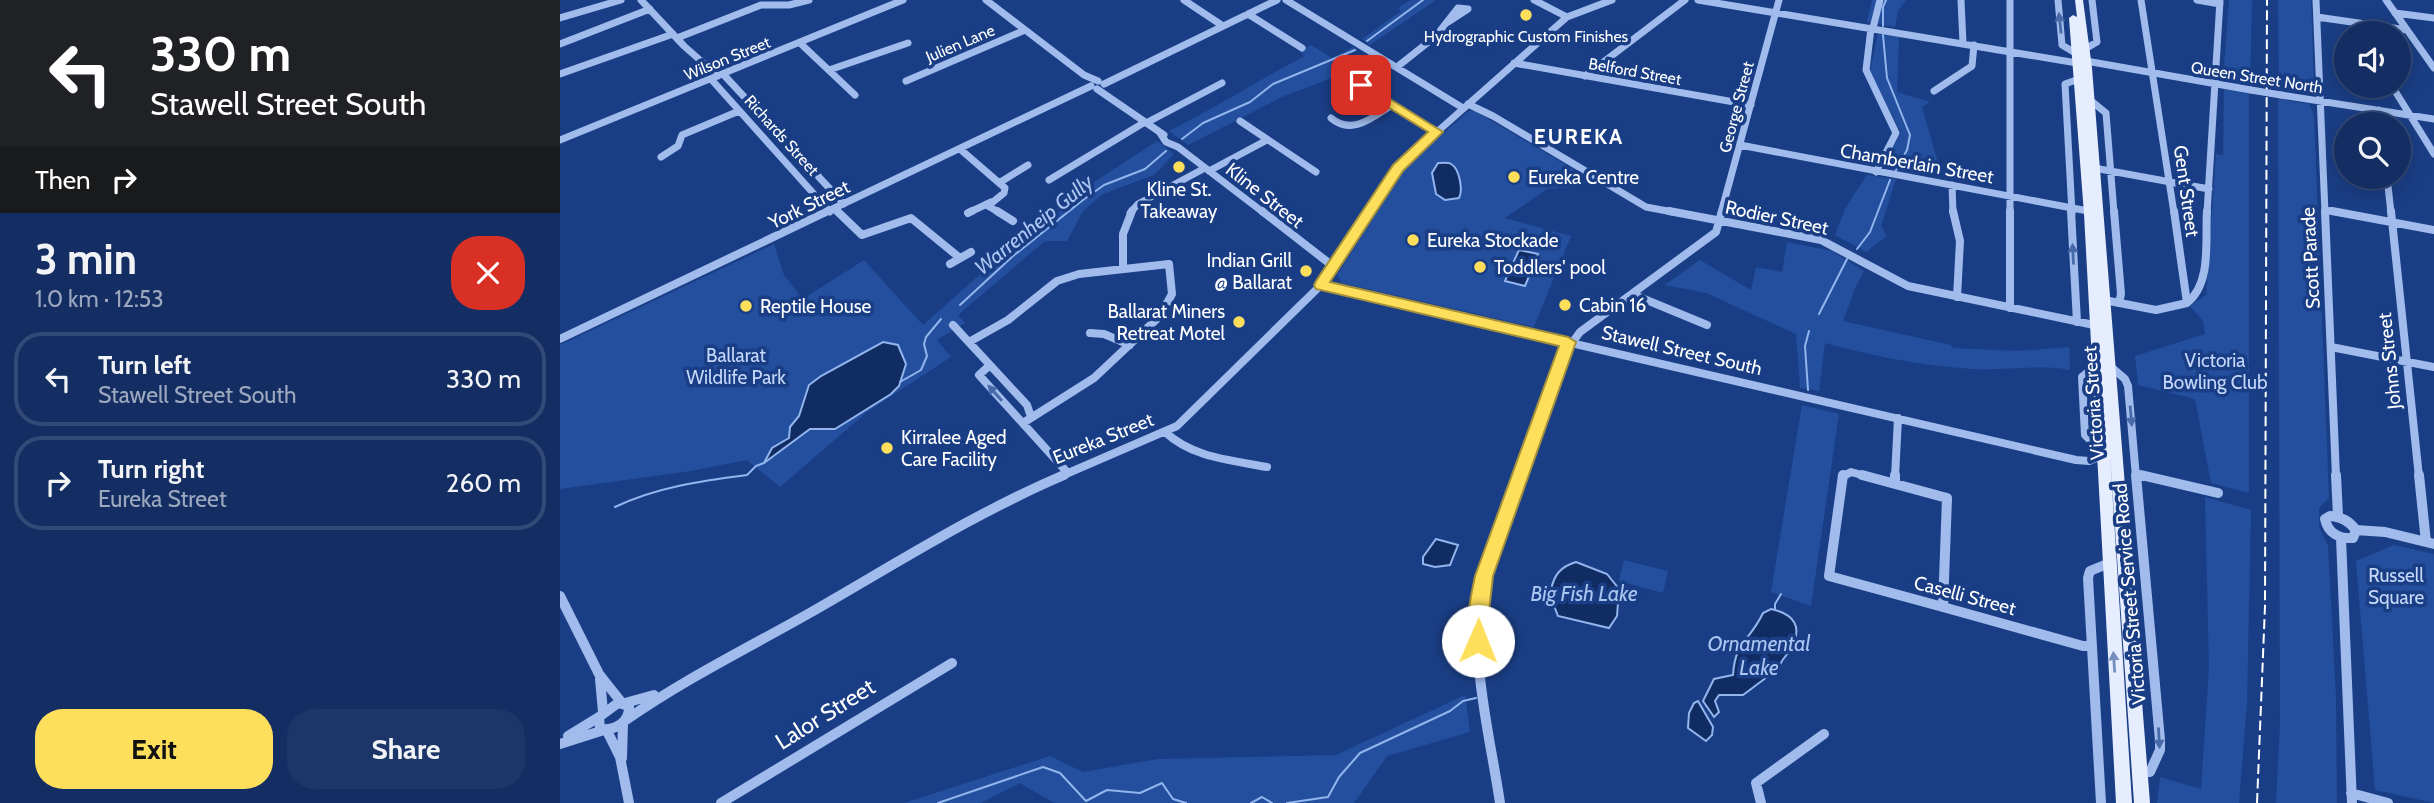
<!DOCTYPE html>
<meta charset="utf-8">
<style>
body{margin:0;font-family:Cabin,sans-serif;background:#1d366a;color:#f1f3f6;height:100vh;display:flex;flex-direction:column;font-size:26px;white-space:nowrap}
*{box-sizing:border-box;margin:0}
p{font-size:23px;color:#9da8bf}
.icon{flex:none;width:38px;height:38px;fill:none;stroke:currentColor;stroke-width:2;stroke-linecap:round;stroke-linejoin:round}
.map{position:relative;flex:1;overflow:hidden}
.drawer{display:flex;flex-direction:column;background:#142e64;width:560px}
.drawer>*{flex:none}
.banner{background:#202124;color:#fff;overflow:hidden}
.fabs{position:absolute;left:1774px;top:21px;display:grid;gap:14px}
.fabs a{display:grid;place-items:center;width:77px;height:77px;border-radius:50%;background:#142e64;box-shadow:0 4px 18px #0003,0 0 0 2px #334a78;font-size:35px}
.pin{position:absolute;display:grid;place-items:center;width:60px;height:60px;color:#fff;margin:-30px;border-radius:14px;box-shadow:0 4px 10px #0006}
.me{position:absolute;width:77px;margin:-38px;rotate:1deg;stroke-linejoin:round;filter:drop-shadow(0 0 5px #0008)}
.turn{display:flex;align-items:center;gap:24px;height:147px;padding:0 35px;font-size:32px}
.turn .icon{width:91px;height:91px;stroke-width:2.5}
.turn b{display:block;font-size:49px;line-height:60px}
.then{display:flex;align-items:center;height:66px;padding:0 35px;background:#0003;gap:14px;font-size:26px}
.round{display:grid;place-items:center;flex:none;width:74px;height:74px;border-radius:28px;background:#1d366a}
.headline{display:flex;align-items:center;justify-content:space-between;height:119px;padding:0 35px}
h1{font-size:42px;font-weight:700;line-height:52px}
.button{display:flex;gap:14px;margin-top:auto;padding:14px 35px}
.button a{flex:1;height:80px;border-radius:28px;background:#fedf5c;color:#111;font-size:28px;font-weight:700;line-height:80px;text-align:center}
.button a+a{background:#1d366a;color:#f1f3f6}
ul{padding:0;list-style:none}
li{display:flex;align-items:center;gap:21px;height:94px;margin:0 14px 10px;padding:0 21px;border:4px solid #334a78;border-radius:28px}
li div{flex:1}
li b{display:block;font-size:26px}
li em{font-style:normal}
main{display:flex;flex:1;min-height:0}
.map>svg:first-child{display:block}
.green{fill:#234f9e}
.water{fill:#112c63;stroke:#93b5ee;stroke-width:2}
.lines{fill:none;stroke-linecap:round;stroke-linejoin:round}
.stream{stroke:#93b5ee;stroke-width:2}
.minor-far2{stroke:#a0bbec;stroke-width:7}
.minor-far1{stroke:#a0bbec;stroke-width:8}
.minor{stroke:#a0bbec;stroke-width:10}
.major{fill:#e5edff;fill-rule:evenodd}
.rail{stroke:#fff;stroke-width:2;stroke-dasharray:10 4.5;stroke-linecap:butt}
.minor-bridge{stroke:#a0bbec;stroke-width:7}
.oneway{fill:#496aa9}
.oneway2{fill:#758dbc}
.route{fill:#fedf5c;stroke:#a5913c;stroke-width:2}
.poi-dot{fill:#fedf5c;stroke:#1a3e85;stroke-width:2.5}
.labels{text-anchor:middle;stroke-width:7;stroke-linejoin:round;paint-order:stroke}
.far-poi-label{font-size:16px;fill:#fff;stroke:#1a3e85}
.far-street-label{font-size:16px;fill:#fff;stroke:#1a3e85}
.street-label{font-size:19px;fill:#fff;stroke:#1a3e85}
.poi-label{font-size:19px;fill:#fff;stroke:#1a3e85;text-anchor:start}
.park-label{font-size:19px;fill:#c5d8f9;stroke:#1a3e85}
.far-district-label{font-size:21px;font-weight:bold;letter-spacing:2px;fill:#fff;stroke:#1a3e85}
.water-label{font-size:21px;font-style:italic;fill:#acc6f3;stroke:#1a3e85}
.near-street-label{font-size:23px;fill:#fff;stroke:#1a3e85}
</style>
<main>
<section class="drawer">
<div class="banner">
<div class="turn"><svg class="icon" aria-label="left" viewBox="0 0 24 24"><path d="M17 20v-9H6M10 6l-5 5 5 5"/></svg><div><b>330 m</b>Stawell Street South</div></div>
<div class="then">Then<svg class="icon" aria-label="right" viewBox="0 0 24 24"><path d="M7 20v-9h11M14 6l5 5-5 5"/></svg></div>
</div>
<div class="headline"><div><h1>3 min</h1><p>1.0 km · 12:53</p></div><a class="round" style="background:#d93025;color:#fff"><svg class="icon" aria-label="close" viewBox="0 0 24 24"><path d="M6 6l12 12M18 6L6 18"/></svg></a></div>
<ul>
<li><svg class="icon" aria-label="left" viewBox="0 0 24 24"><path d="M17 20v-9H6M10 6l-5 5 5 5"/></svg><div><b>Turn left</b><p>Stawell Street South</p></div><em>330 m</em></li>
<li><svg class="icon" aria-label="right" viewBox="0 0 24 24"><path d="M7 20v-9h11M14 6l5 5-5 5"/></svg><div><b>Turn right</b><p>Eureka Street</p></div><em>260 m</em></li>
</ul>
<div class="button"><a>Exit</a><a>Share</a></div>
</section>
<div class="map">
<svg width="1874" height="803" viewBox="0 0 1874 803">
<rect width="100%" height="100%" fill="#1a3e85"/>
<path class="green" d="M851,0H876L810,45L802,39L841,11L838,8Z
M1312,0H1346L1338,11L1335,27L1307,22Z
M1669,0H1692L1690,85L1663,81Z
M1718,0H1751L1754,82L1750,94L1719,89Z
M1318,34L1339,37L1337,92L1370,102L1362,107L1382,177L1331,170L1323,163L1341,133L1310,71Z
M751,45L772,58L793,47L797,50L776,61L799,75L789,78L784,71L777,76L724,96L628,145L609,131C656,108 698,80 745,56L739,51Z
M1664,89L1689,93V493L1651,483L1635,399L1578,385L1575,356L1645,334L1643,321L1630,306L1646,295L1656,154L1663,155Z
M1718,99L1749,104L1754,115L1769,498L1759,508V527L1768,546L1776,698L1777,803H1716L1720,724Z
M909,111H915L1030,179L1018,187L987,189L945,218L1011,236L974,327L782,283L777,275L848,164Z
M597,141L614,154L594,175L543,194L523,211L507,241H485L398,315L405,323L377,340L391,357L307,412L220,487L187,460L131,471L0,489V345L214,244L224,275L243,299L304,260L363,325L452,246L473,222Z
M1307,175L1336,179L1321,226L1327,236L1306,252L1275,235L1286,207Z
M1227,242L1272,251L1304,271L1296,286L1283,321L1391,345L1392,348L1458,351L1509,347L1510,370C1479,364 1445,371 1413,369C1363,366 1313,356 1265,343L1259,391L1240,388L1236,334L1146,293L1105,285L1140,260L1191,290L1196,267L1222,272Z
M1242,405L1279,414L1251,606L1211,592Z
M1645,497L1691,510L1687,703L1679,803H1597L1600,777L1641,789L1649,668Z
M1834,545L1874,554V803L1815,790L1796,561Z
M1064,560L1108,571L1103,593L1059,581Z
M905,695L910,732L827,756L794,803H494L460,783L421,803H344L490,756L523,772L598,759L776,755Z"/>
<path class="water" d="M878,163C881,163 888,162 891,164C900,169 903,191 899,198L885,200L876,194L872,173Z
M959,250L978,254L965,286L945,281Z
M323,342L338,345L346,364L339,386L331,394L275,429H250L204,463L212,448L229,438L230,427L239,416L249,385L261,376Z
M876,539L898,545L890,565L875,567L863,564V557Z
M1016,562L1047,574L1059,589L1057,616L1049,628L998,616L993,603L996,597L991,590C994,575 1000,567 1016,562Z
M1211,609C1234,614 1244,627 1230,650C1226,657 1221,659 1219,668L1183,695H1159L1155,701L1159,712L1154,717L1143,701L1154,679L1173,675C1175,641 1190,641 1203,613Z
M1138,701L1153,727L1152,735L1146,741L1128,728L1129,713L1134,703Z"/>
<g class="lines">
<path class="stream" d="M1323,26V7L1326,0
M1323,35L1327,78L1350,135L1347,150L1335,172
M807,41L863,0
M622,139L643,123L690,102L713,84L795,50
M1297,249L1310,232L1330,180
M400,305L453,256L523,200L544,185L585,169L606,151
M1259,314L1287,259
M340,382L361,370L367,356L364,344L366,337L381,319
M1248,390L1245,346L1249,331
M55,507C97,487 141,481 187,475L196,466L204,463
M1215,610V604L1221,594
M378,803L483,767L500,773L526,801L547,790L580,793L602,783L613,799L626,803
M691,803L702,797L712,803
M727,803L768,797L779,777L800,753L890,711L903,701L916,698"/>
<path class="minor-far2" d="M81,0L124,46L158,76
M426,0L524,75L538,81
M624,0L663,26
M726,0L903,108
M974,0L1007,17
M1138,0L1517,63
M1401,0L1403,43
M1450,0V213
M1498,0L1502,45L1517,54
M1581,0L1614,213
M1637,0L1660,4
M1756,0L1765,213
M1826,0L1874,68
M1835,13L1874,18
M688,14L742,48
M1757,17L1847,30
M0,18L61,0
M1311,28L1306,70L1336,133L1316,172
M1313,28L1320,0
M117,38L201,5H229L249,0
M240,43L295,95
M0,44L90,9
M1525,49L1537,42L1532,0
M1526,61L1691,90
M954,63L1191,105
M837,67L876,36L898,8L908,9L888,22
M269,70L348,43
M0,74L113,34
M163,74L284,204
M1025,76L1125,0
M151,79L270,212
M795,80L876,132
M346,81L465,30
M544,84L717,0
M1832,86L1874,154
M537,89L604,135
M1374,91L1412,66L1414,45
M1721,95L1874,119
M1530,100L1546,113L1554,213
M908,104L933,116L1086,207L1118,213
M1819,110L1820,124
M771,118C792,136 813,117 832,105
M680,121L756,172
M586,123L662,83
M600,133L606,142L618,147L704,213
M0,140L343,0
M1180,145L1528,211
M400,149L445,188L444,193L428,206L440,213
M101,157L118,146L122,135L179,111
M1534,168L1649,189
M649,171L707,140
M1827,177L1831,213
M489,180L585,122
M439,183L468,165
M1392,185L1393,213
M275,209L279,213
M1765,210L1782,213
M264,213L531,86
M408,213L431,202
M570,213L578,204L645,168
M809,213L843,162L1007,17L1052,0
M1161,213L1219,0
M1512,213L1505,84L1519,79
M1647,213L1660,0"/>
<path class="minor-far1" d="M277,211L302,235L351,218L400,258
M437,211L453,221
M702,211L774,267
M1109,211L1261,240L1348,286L1534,325
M1393,211L1400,241L1397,297
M1450,211V308
M1511,211L1517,322
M1554,211L1561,294L1559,303
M1765,211L1776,477
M1772,211L1874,230
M1831,211L1859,477
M408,213L412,211
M390,264L411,252
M563,269V234L572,211
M761,285L1516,460L1529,461L1541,456
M1072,294L1147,325
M1544,300L1596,310L1627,303L1614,211
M1627,303C1652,283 1645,241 1647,211
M393,325L467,405L471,417
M530,333L544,334L570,345
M0,339L268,211
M409,342L448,320L497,281L519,274L609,264L612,294L600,316L534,378L463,423
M1012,343L1020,332L1156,232L1162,211
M1771,347L1874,367
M430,365L419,375L506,471
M1536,366L1522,377L1525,435L1541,451
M1550,366L1565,379L1568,386L1576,477
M605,432C633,458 671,460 707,467
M1577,474L1588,477
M499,477L617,426L761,285L810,211
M960,477L1008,342
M1282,477L1291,472L1309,477
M1335,477L1338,418"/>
<path class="minor" d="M1283,475L1269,576L1383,607
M1302,475L1387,498L1383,607
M1576,475L1600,740V750L1590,772L1580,773
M1581,475L1658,493
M1776,475L1778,516
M1859,475L1866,542
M1335,483V475
M1770,516C1782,517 1789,521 1796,530L1793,538C1779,539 1768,533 1765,519Z
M1796,530L1825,532L1874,544
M1781,538L1792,803
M0,596L39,674L62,703
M1383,607L1523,646H1532
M40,679L43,712
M58,703L69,706C70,722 55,731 40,729L39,717Z
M65,703L94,695
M66,720C126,678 192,646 255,610C337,563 417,512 504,475
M47,731L60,757L69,803
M8,736L39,717
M0,744L44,730
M62,758L63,723
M1791,793L1828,803
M161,803L392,663
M940,803C930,735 909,660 922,591C929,551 947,513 960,475
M1201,803L1196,783L1264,734
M1541,803L1528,578L1530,571L1547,564"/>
<path class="major" d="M1515,0H1523L1532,68L1590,803H1574L1550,455L1572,803H1556L1524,214L1509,18L1513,15L1517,17Z"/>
<path class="rail" d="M1697,803L1705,606L1707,0"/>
<path class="minor-bridge" d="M1691,90L1721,95"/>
</g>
<defs><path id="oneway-solid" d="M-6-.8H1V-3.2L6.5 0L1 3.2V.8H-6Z" transform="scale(1.75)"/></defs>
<g class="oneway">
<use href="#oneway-solid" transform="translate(1500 23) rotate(-96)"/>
<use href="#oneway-solid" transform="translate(1513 254) rotate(-93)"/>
<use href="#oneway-solid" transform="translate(435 393) rotate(-132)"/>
<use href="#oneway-solid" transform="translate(1571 416) rotate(85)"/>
<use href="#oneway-solid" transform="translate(1599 738) rotate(87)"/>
</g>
<use class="oneway2" href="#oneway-solid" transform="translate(1554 662) rotate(-94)"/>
<path class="route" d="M801,81L883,132L843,171L770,282L1008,337L1016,342L933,576L925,647L918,650L912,647C903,627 911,597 915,576L999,346L756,289L754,285L756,281L833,165L868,132L797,88L795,85Z"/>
<g class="poi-dot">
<circle cx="966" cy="15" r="7"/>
<circle cx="619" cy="167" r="7"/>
<circle cx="954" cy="177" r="7"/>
<circle cx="853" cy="240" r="7"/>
<circle cx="920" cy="267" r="7"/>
<circle cx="746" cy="271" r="7"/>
<circle cx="1005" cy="305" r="7"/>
<circle cx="186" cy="306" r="7"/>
<circle cx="679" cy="322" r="7"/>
<circle cx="327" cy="448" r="7"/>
</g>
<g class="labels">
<g class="far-poi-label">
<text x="966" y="42">Hydrographic Custom Finishes</text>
</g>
<g class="far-street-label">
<text transform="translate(400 43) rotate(-23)" y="6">Julien Lane</text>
<text transform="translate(167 58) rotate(-22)" y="6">Wilson Street</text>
<text transform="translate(1075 71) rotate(10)" y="6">Belford Street</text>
<text transform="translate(1697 77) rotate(9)" y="6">Queen Street North</text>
<text transform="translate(1176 107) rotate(-75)" y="6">George Street</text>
<text transform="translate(222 135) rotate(48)" y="6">Richards Street</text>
</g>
<g class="street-label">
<text transform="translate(1357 163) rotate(10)" y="7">Chamberlain Street</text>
<text transform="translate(1627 191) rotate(82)" y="7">Gent Street</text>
<text transform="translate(705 195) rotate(38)" y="7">Kline Street</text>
<text transform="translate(249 204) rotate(-26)" y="7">York Street</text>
<text transform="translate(1217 217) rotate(12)" y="7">Rodier Street</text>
<text transform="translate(1750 258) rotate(-93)" y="7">Scott Parade</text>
<text transform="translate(1122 350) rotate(13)" y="7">Stawell Street South</text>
<text transform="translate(1829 361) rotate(-96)" y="7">Johns Street</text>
<text transform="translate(1533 403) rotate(-94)" y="7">Victoria Street</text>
<text transform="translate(543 438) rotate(-22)" y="7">Eureka Street</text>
<text transform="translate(1569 594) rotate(-95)" y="7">Victoria Street Service Road</text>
<text transform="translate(1405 595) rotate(15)" y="7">Caselli Street</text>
</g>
<g class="poi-label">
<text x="968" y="184">Eureka Centre</text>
<text x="619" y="196" text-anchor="middle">Kline St.<tspan x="619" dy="22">Takeaway</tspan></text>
<text x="867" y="247">Eureka Stockade</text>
<text x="732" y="267" text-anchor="end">Indian Grill<tspan x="732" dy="22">@ Ballarat</tspan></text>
<text x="934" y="274">Toddlers' pool</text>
<text x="1019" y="312">Cabin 16</text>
<text x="200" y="313">Reptile House</text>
<text x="665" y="318" text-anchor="end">Ballarat Miners<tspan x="665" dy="22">Retreat Motel</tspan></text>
<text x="341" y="444">Kirralee Aged<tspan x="341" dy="22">Care Facility</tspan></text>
</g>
<g class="park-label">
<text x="176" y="362">Ballarat<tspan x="176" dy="22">Wildlife Park</tspan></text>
<text x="1655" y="367">Victoria<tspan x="1655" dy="22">Bowling Club</tspan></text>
<text x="1836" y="582">Russell<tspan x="1836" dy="22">Square</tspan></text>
</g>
<g class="far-district-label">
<text x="1019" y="144">EUREKA</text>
</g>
<g class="water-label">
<text transform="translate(474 225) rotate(-39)" y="7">Warrenheip Gully</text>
<text x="1024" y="601">Big Fish Lake</text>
<text x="1199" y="651">Ornamental<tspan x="1199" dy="24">Lake</tspan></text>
</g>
<g class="near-street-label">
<text transform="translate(265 714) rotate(-32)" y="8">Lalor Street</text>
</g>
</g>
</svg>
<div class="fabs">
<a><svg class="icon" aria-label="sound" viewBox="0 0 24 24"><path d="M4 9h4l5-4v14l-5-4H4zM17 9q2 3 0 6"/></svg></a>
<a><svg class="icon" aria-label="search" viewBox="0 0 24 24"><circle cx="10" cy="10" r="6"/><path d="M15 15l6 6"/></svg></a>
</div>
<div class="pin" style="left:801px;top:85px;background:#d93025"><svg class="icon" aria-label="arrive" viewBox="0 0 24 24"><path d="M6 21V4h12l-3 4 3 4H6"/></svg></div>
<svg class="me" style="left:918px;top:641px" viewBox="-20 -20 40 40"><circle r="19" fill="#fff"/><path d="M0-13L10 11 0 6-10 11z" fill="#fedf5c"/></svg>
</div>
</main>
